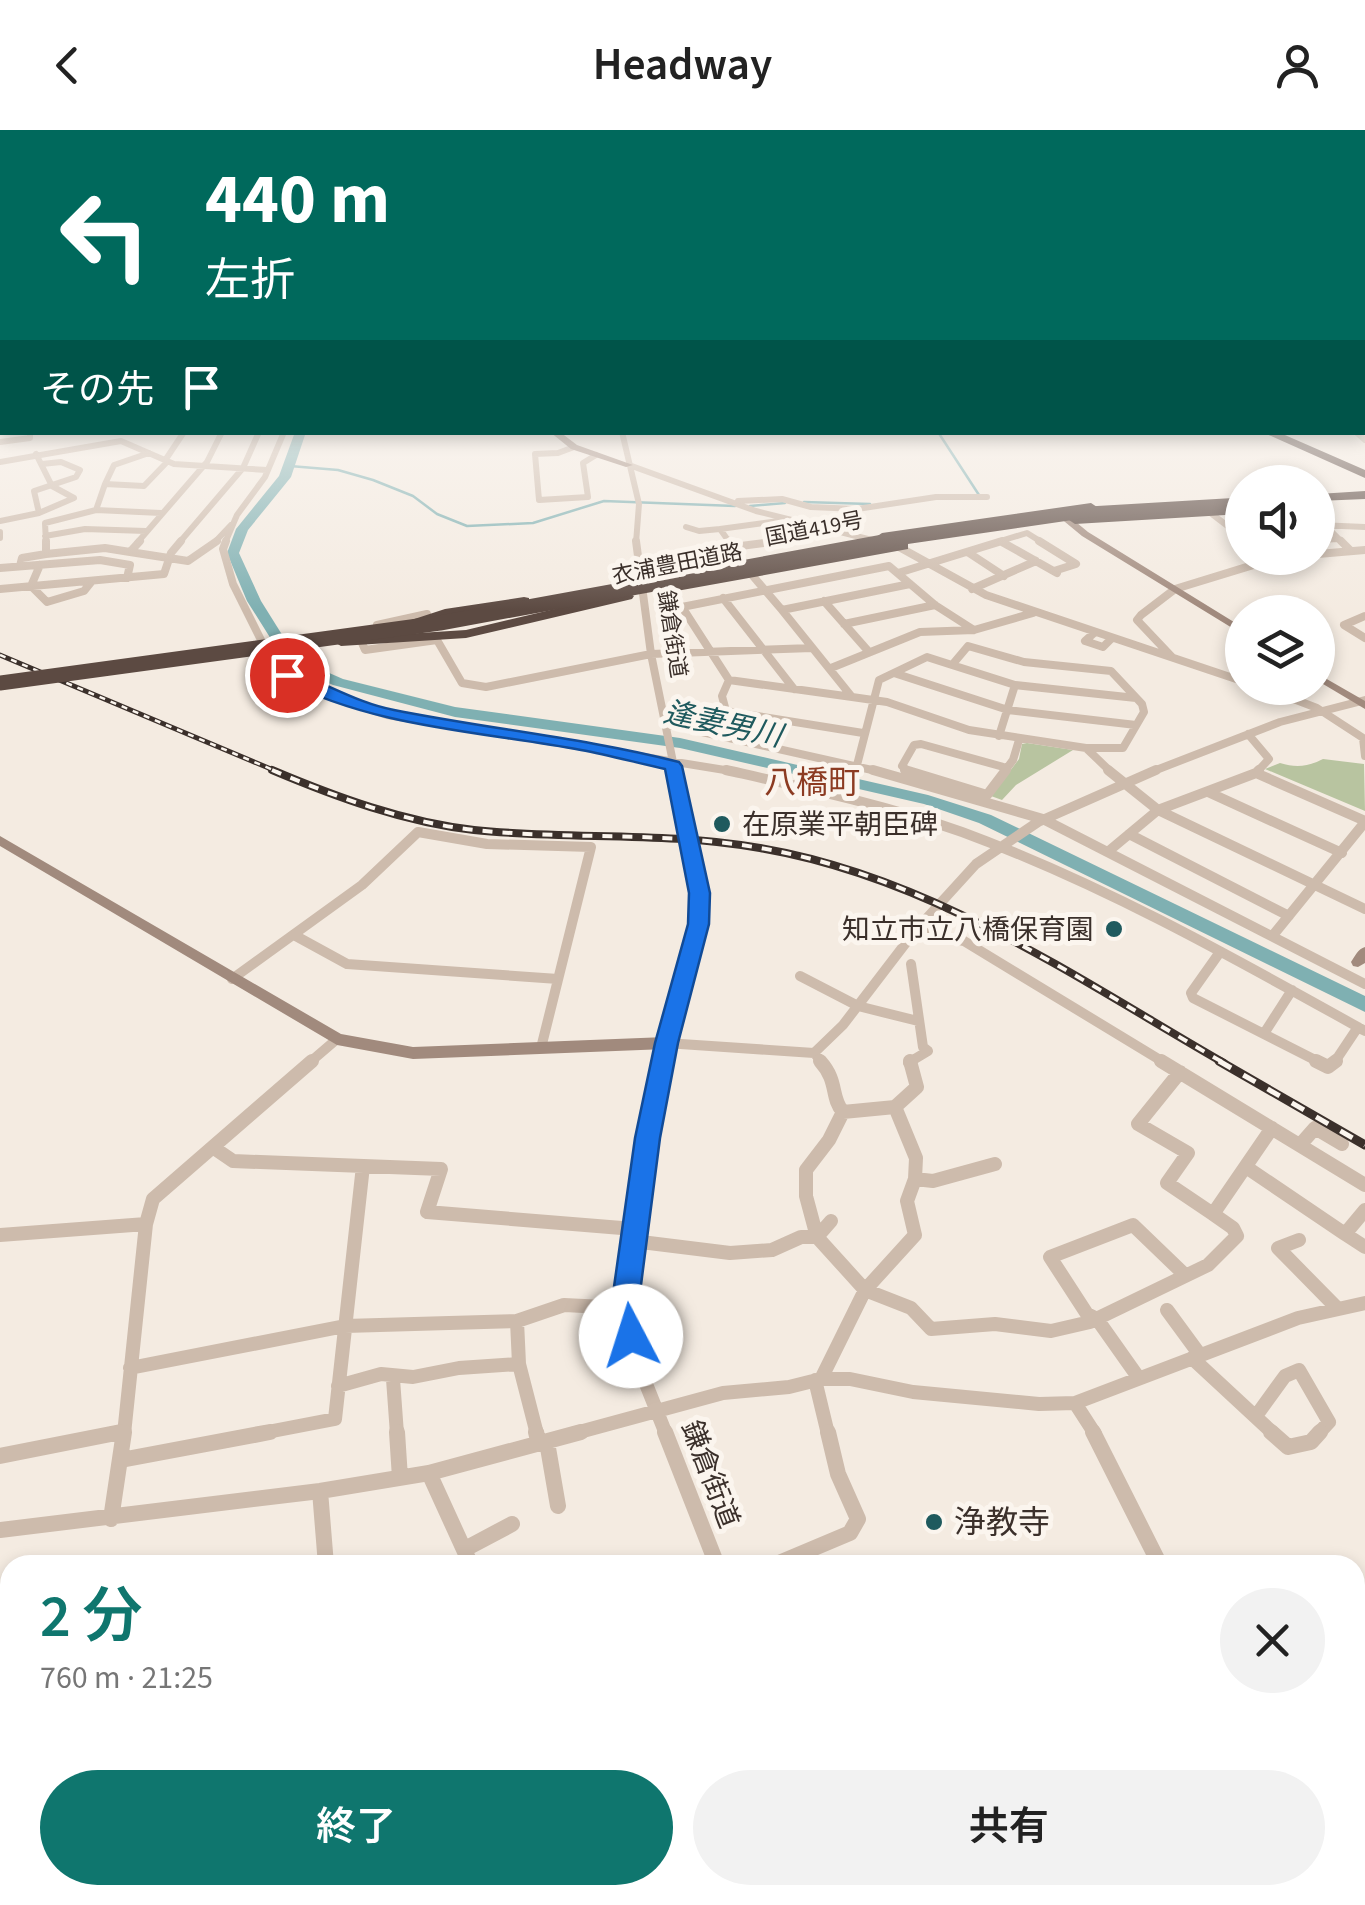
<!DOCTYPE html>
<html lang="ja">
<meta charset="utf-8">
<style>
body{margin:0;font-family:"Source Sans 3","Noto Sans JP",sans-serif;background:#f2f2f2;color:#222;height:100vh;display:flex;flex-direction:column;font-size:38px;white-space:nowrap}
*{box-sizing:border-box;margin:0}
p{font-size:32px;color:#767676}
.icon{flex:none;width:55px;height:55px;fill:none;stroke:currentColor;stroke-width:2;stroke-linecap:round;stroke-linejoin:round}
.map{position:relative;flex:1;overflow:hidden}
.sheet{position:absolute;left:0px;top:1425px;width:1365px;height:350px;display:flex;flex-direction:column;background:#fff;border-radius:30px 30px 0 0;box-shadow:0 5px 15px #0003}
.sheet>*{flex:none}
.hud{position:absolute;left:0px;top:0px;width:1365px;height:305px;box-shadow:0 5px 15px #0003;background:#00695c;color:#fff;overflow:hidden}
.buttons{position:absolute;left:1225px;top:335px;display:grid;gap:20px}
.buttons a{display:grid;place-items:center;width:110px;height:110px;border-radius:50%;background:#fff;box-shadow:0 5px 15px #0003;font-size:50px}
.pin{position:absolute;display:grid;place-items:center;width:85px;height:85px;color:#fff;margin:-42px;border:5px solid #fff;border-radius:50%;box-shadow:0 2px 10px #0007}
.me{position:absolute;width:110px;margin:-55px;rotate:355deg;stroke-linejoin:round;filter:drop-shadow(0 0 8px #0008)}
.turn{display:flex;align-items:center;gap:35px;height:210px;padding:0 40px;font-size:45px}
.turn .icon{width:130px;height:130px;stroke-width:2.5}
.turn b{display:block;font-size:70px;line-height:85px}
.then{display:flex;align-items:center;height:95px;padding:0 40px;background:#0003;gap:20px;font-size:38px}
.round{display:grid;place-items:center;flex:none;width:105px;height:105px;border-radius:52px;background:#f2f2f2}
.head{display:flex;align-items:center;justify-content:space-between;height:170px;padding:0 40px}
h1{font-size:60px;font-weight:600;line-height:75px;color:#0f766e}
.button{display:flex;gap:20px;margin-top:auto;padding:20px 40px}
.button a{flex:1;height:115px;border-radius:60px;background:#0f766e;color:#fff;font-size:40px;font-weight:600;line-height:115px;text-align:center}
.button a+a{background:#f2f2f2;color:#222}
header{display:flex;justify-content:space-between;align-items:center;height:130px;padding:0 40px;background:#fff;font-size:45px;font-weight:600}
.map>svg:first-child{display:block}
.green{fill:#b8c4a0}
.lines{fill:none;stroke-linecap:round;stroke-linejoin:round}
.stream{stroke:#7fb0b2;stroke-width:2.5}
.river{fill:#7fb0b2;fill-rule:evenodd}
.street-far4{stroke:#cdbbac;stroke-width:6}
.street-far3{stroke:#cdbbac;stroke-width:8}
.street-far2{stroke:#cdbbac;stroke-width:10}
.street-far1{stroke:#cdbbac;stroke-width:14}
.street{stroke:#cdbbac;stroke-width:16}
.secondary{fill:#a18a7d;fill-rule:evenodd}
.highway{fill:#5c4a42;fill-rule:evenodd}
.rail-far2-casing{stroke:#3b302b;stroke-width:5}
.rail-far1-casing{stroke:#3b302b;stroke-width:8}
.rail-casing{stroke:#3b302b;stroke-width:9}
.rail-far2{stroke:#fbf5ee;stroke-width:2.5;stroke-dasharray:6;stroke-linecap:butt}
.rail-far1{stroke:#fbf5ee;stroke-width:4;stroke-dasharray:10;stroke-linecap:butt}
.rail{stroke:#fbf5ee;stroke-width:5;stroke-dasharray:14;stroke-linecap:butt}
.highway-bridge-far1{stroke:#5c4a42;stroke-width:11}
.highway-bridge{stroke:#5c4a42;stroke-width:15}
.route{fill:#1a73e8;stroke:#114b97;stroke-width:2.5}
.poi-dot{fill:#1f5a5e;stroke:#fbf5ee;stroke-width:4}
.labels{text-anchor:middle;stroke-width:10;stroke-linejoin:round;paint-order:stroke}
.far-street-label{font-size:22px;fill:#3b302b;stroke:#fbf5ee}
.poi-label{font-size:28px;fill:#3b302b;stroke:#fbf5ee;text-anchor:start}
.street-label{font-size:28px;fill:#3b302b;stroke:#fbf5ee}
.water-label{font-size:30px;font-style:italic;fill:#1f5a5e;stroke:#fbf5ee}
.quarter-label{font-size:32px;fill:#8c3b22;stroke:#fbf5ee}
.near-poi-label{font-size:32px;fill:#3b302b;stroke:#fbf5ee;text-anchor:start}
</style>
<header><svg class="icon" aria-label="back" viewBox="0 0 24 24"><path d="M15 5l-7 7 7 7"/></svg>Headway<svg class="icon" aria-label="person" viewBox="0 0 24 24"><circle cx="12" cy="8" r="4"/><path d="M4 21q1-7 8-7t8 7"/></svg></header>
<div class="map">
<svg width="1365" height="1775" viewBox="0 0 1365 1775">
<rect width="100%" height="100%" fill="#f4ebe1"/>
<path class="green" d="M1027,613L1073,620L1016,655L1002,670L991,666L1019,629L1022,614Z
M1323,629L1364,634L1365,681L1265,639L1280,633C1296,638 1307,637 1323,629Z"/>
<g class="lines">
<path class="stream" d="M938,302L979,365
M290,336L338,340L373,350L413,366L437,384L467,396L533,393L604,371L735,376
M804,372L870,374
M750,376L785,373"/>
<path class="river" d="M295,302H306L291,347L248,400L239,423L261,471L291,519L311,535L343,549L455,577L680,608L928,665L991,685L1365,866V882L979,693L924,674L680,618L455,587L333,555L301,541L281,525L247,471L227,423L236,399L279,346Z"/>
<path class="street-far4" d="M622,302L639,374L636,413
M1356,302L1365,310
M0,312L30,308V302
M574,317L558,323L535,324L539,370L588,367L583,333L596,325
M166,329L184,302
M0,332L121,311L174,334L267,340
M629,335L756,381L884,413
M105,354L114,335L149,323
M738,371L782,369L811,377L857,379L936,367H987
M96,380L105,354L144,356L167,332
M1208,381L1242,407
M39,383L34,361L76,347L80,340L61,332L42,334
M0,391L39,383L74,368L52,356L36,324
M1318,395L1365,397
M1325,395L1343,413
M686,397L699,401L720,399
M0,402V408
M45,406L85,399L146,401
M1318,410L1339,409
M46,413L45,393L96,380L161,383
M137,413L207,332L222,302
M179,413L243,338L259,302
M214,413L231,395
M225,413L237,385L265,347L284,302
M730,413L720,399L779,391
M761,413L833,404
M994,413L1027,403L1043,413"/>
<path class="street-far3" d="M46,411V424L105,418L130,422L140,411
M226,411L223,419L233,454L275,538L320,563L387,585L737,642
M636,411L651,524L675,642
M729,411L743,431
M875,411L899,417L986,465L1242,551
M1039,411L1076,434L1054,441
M1341,411L1351,421
M1002,412L1057,443
M733,417L780,411
M130,422L188,431L217,411
M969,423L1004,446
M1318,424L1365,420
M40,435L31,456L47,472L84,461L92,451
M20,436L22,428L46,424
M0,438L100,430L130,435L127,448
M898,443L1002,411
M752,445L782,480
M910,454L782,480L852,567L887,572L969,600L1086,618L1111,642
M0,459L164,444L171,423L181,411
M972,459L1036,431
M723,468L794,559
M824,471L869,522
M1365,486L1344,495L1365,508
M844,494L935,475
M377,495L427,484
M1094,503L1085,511L1103,517L1111,509
M362,513L365,520L437,510L462,553L486,557L651,524L812,518
M1172,527L1137,490L1141,485L1175,459L1276,428
M831,538L920,502L974,500L1033,483
M894,543L1008,580L1136,595
M729,550L852,567
M1265,558L1317,578L1363,608L1365,626
M666,594L881,642
M863,603L726,581L722,566L729,550L682,477L889,436L935,475L974,500
M1248,604L1269,629L1257,642
M999,606L1015,555
M1086,618H1123L1144,582L1142,574L1111,541L1024,532L968,516L952,535L1015,555L1136,568
M857,635L879,550L927,527L952,535
M909,642L902,636L914,615L921,614L1007,638
M1004,642L1013,630L1019,610
M1151,642L1280,592L1365,570"/>
<path class="street-far2" d="M726,640C806,658 885,675 962,702C1103,754 1234,828 1365,901
M873,640L1043,689L1365,854
M905,640L987,665L1006,640
M1108,640L1158,680L1365,779
M1256,643L1259,640
M1208,662L1342,723
M1129,704L1289,786
M1110,720L1158,680L1256,643L1365,691
M915,801L976,734L1038,692L1156,640
M1274,804L1365,692
M294,805L347,834L558,849
M1220,822L1191,863L1193,868L1321,933
M800,846L858,876L918,891
M232,849L362,755L418,702L487,714L591,717L541,918
M1265,902L1292,860
M666,913L814,923L843,895L915,801L964,811L1165,933
M814,923L823,933
M309,933L337,909
M662,933L698,794L700,763L675,640
M908,933L928,921L923,917L911,834
M1334,933L1358,897"/>
<path class="street-far1" d="M663,931L624,1178L638,1234L666,1304
M820,931C839,952 830,967 843,982L895,977L916,1028L915,1049L907,1071L915,1105L865,1160L821,1249
M1161,931L1365,1055
M1316,931L1328,937L1336,931
M1180,942L1138,994L1188,1023L1167,1053L1213,1084
M895,977L917,957L910,931
M843,982L829,1010L806,1040V1066L817,1107L865,1160L911,1178L931,1199L995,1194L1051,1201L1090,1192L1208,1135L1237,1106L1233,1098L1213,1084L1272,998
M1300,1015L1315,998L1342,1014
M214,1018L233,1031L441,1039L427,1082L634,1099
M1246,1037L1345,1104L1365,1080
M915,1049L933,1051L995,1034
M1345,1104L1365,1117
M0,1105L146,1094
M1299,1110L1278,1118L1336,1177
M633,1111L730,1123L772,1120L801,1107H817L831,1091
M1167,1180L1200,1225
M517,1191L519,1234L537,1304
M1192,1228L1274,1304
M130,1238L345,1196L517,1191L564,1175L624,1178
M1138,1247L1097,1189L1087,1184L1050,1127L1133,1095L1185,1145
M393,1249L397,1304
M815,1250L828,1304
M338,1256L381,1244L413,1247L459,1238L519,1234
M1075,1273L1095,1304
M1256,1286L1285,1246L1299,1240L1329,1292L1318,1304
M109,1304L124,1301
M124,1304L146,1094L153,1069L312,931
M257,1304L335,1289L363,1036
M572,1304L723,1263L789,1257L821,1249H850L913,1262L1039,1274L1075,1273L1298,1188L1365,1173"/>
<path class="street" d="M397,1302L400,1348
M536,1302L539,1314
M665,1302L717,1435
M1093,1302L1160,1435
M1271,1302L1288,1317L1311,1312L1320,1302
M547,1312L558,1376
M0,1326L121,1302
M121,1330L270,1302
M429,1343L471,1435
M320,1361L326,1435
M111,1389L124,1302
M0,1400L320,1361L429,1343L581,1302
M465,1419L512,1394
M774,1435L850,1403L858,1389L838,1344L828,1302
M1355,1708L1365,1720
M108,1765L110,1775
M219,1765L221,1775
M353,1765L354,1775
M864,1765L869,1775
M1218,1765L1224,1775
M20,1775L41,1765
M525,1775L532,1765
M925,1775L937,1765"/>
<path class="secondary" d="M550,302H560L577,315L633,335L626,337L571,319Z
M1059,383H1065L1088,402L1242,497V504L1082,406L1059,387Z
M1318,544L1365,571V579L1318,551Z
M0,706L341,904L413,917L666,907L671,909L674,913L671,917L666,919L413,929L337,915L0,716Z
M1365,817V833L1358,837L1353,836L1351,832C1355,826 1358,819 1365,817Z
M1365,1749V1775H1335L1341,1765H1355V1754Z"/>
<path class="highway" d="M1262,302H1278L1365,340V348Z
M1365,361V369L1318,371V364Z
M1091,373L1097,377L1095,380L882,411L876,407L882,403Z
M1242,376V384L1075,394L1069,390L1075,386Z
M903,412L908,413V419L671,462L664,458L671,454Z
M627,462L634,466L632,469L466,508L341,516L334,512L341,508L466,500Z
M524,467L529,468V474L446,487L406,498L399,494L445,479Z"/>
<g class="rail-far2-casing">
<path id="rail-far2" d="M0,525L278,642"/>
</g>
<g class="rail-far1-casing">
<path id="rail-far1" d="M272,640C336,667 404,692 474,700C569,710 665,701 760,718C932,747 1076,848 1224,933"/>
</g>
<g class="rail-casing">
<path id="rail" d="M1219,931L1365,1015"/>
</g>
<use href="#rail-far2" class="rail-far2"/>
<use href="#rail-far1" class="rail-far1"/>
<use href="#rail" class="rail"/>
<path class="highway-bridge-far1" d="M876,413L1089,382L1242,373"/>
<path class="highway-bridge" d="M0,553L440,493L889,411"/>
</g>
<linearGradient id="sky" x2="0" y2="1"><stop stop-color="#7eb2d2"/><stop offset="0.48" stop-color="#faf6f2"/><stop offset="1" stop-color="#faf6f2" stop-opacity="0"/></linearGradient>
<rect width="1365" height="481" fill="url(#sky)"/>
<path class="route" d="M287,540C323,551 356,573 394,580C489,599 585,608 679,632L682,636L710,763L709,794L678,913L660,1008L638,1178L645,1206L641,1215L631,1219L621,1215L611,1178L635,1008L655,913L688,794L689,763L665,639C637,633 609,625 581,620C479,601 375,598 281,549V542Z"/>
<g class="poi-dot">
<circle cx="722" cy="694" r="10"/>
<circle cx="1114" cy="799" r="10"/>
<circle cx="934" cy="1392" r="10"/>
</g>
<g class="labels">
<g class="far-street-label">
<text transform="translate(814 398) rotate(-11)" y="8">国道419号</text>
<text transform="translate(677 433) rotate(-11)" y="8">衣浦豊田道路</text>
<text transform="translate(673 504) rotate(81)" y="8">鎌倉街道</text>
</g>
<g class="poi-label">
<text x="742" y="704">在原業平朝臣碑</text>
<text x="1094" y="809" text-anchor="end">知立市立八橋保育園</text>
</g>
<g class="street-label">
<text transform="translate(711 1344) rotate(69)" y="10">鎌倉街道</text>
</g>
<g class="water-label">
<text transform="translate(723 594) rotate(12)" y="10">逢妻男川</text>
</g>
<g class="quarter-label">
<text x="812" y="663">八橋町</text>
</g>
<g class="near-poi-label">
<text x="954" y="1403">浄教寺</text>
</g>
</g>
</svg>
<div class="buttons">
<a><svg class="icon" aria-label="sound" viewBox="0 0 24 24"><path d="M4 9h4l5-4v14l-5-4H4zM17 9q2 3 0 6"/></svg></a>
<a><svg class="icon" aria-label="layers" viewBox="0 0 24 24"><path d="M12 4l9 5-9 5-9-5zM3 14l9 5 9-5"/></svg></a>
</div>
<div class="pin" style="left:287px;top:545px;background:#d93025"><svg class="icon" aria-label="arrive" viewBox="0 0 24 24"><path d="M6 21V4h12l-3 4 3 4H6"/></svg></div>
<svg class="me" style="left:631px;top:1206px" viewBox="-20 -20 40 40"><circle r="19" fill="#fff"/><path d="M0-13L10 11 0 6-10 11z" fill="#1a73e8"/></svg>
<div class="hud">
<div class="turn"><svg class="icon" aria-label="left" viewBox="0 0 24 24"><path d="M17 20v-9H6M10 6l-5 5 5 5"/></svg><div><b>440 m</b>左折</div></div>
<div class="then">その先<svg class="icon" aria-label="arrive" viewBox="0 0 24 24"><path d="M6 21V4h12l-3 4 3 4H6"/></svg></div>
</div>
<section class="sheet">
<div class="head"><div><h1>2 分</h1><p>760 m · 21:25</p></div><a class="round"><svg class="icon" aria-label="close" viewBox="0 0 24 24"><path d="M6 6l12 12M18 6L6 18"/></svg></a></div>
<div class="button"><a>終了</a><a>共有</a></div>
</section>
</div>
